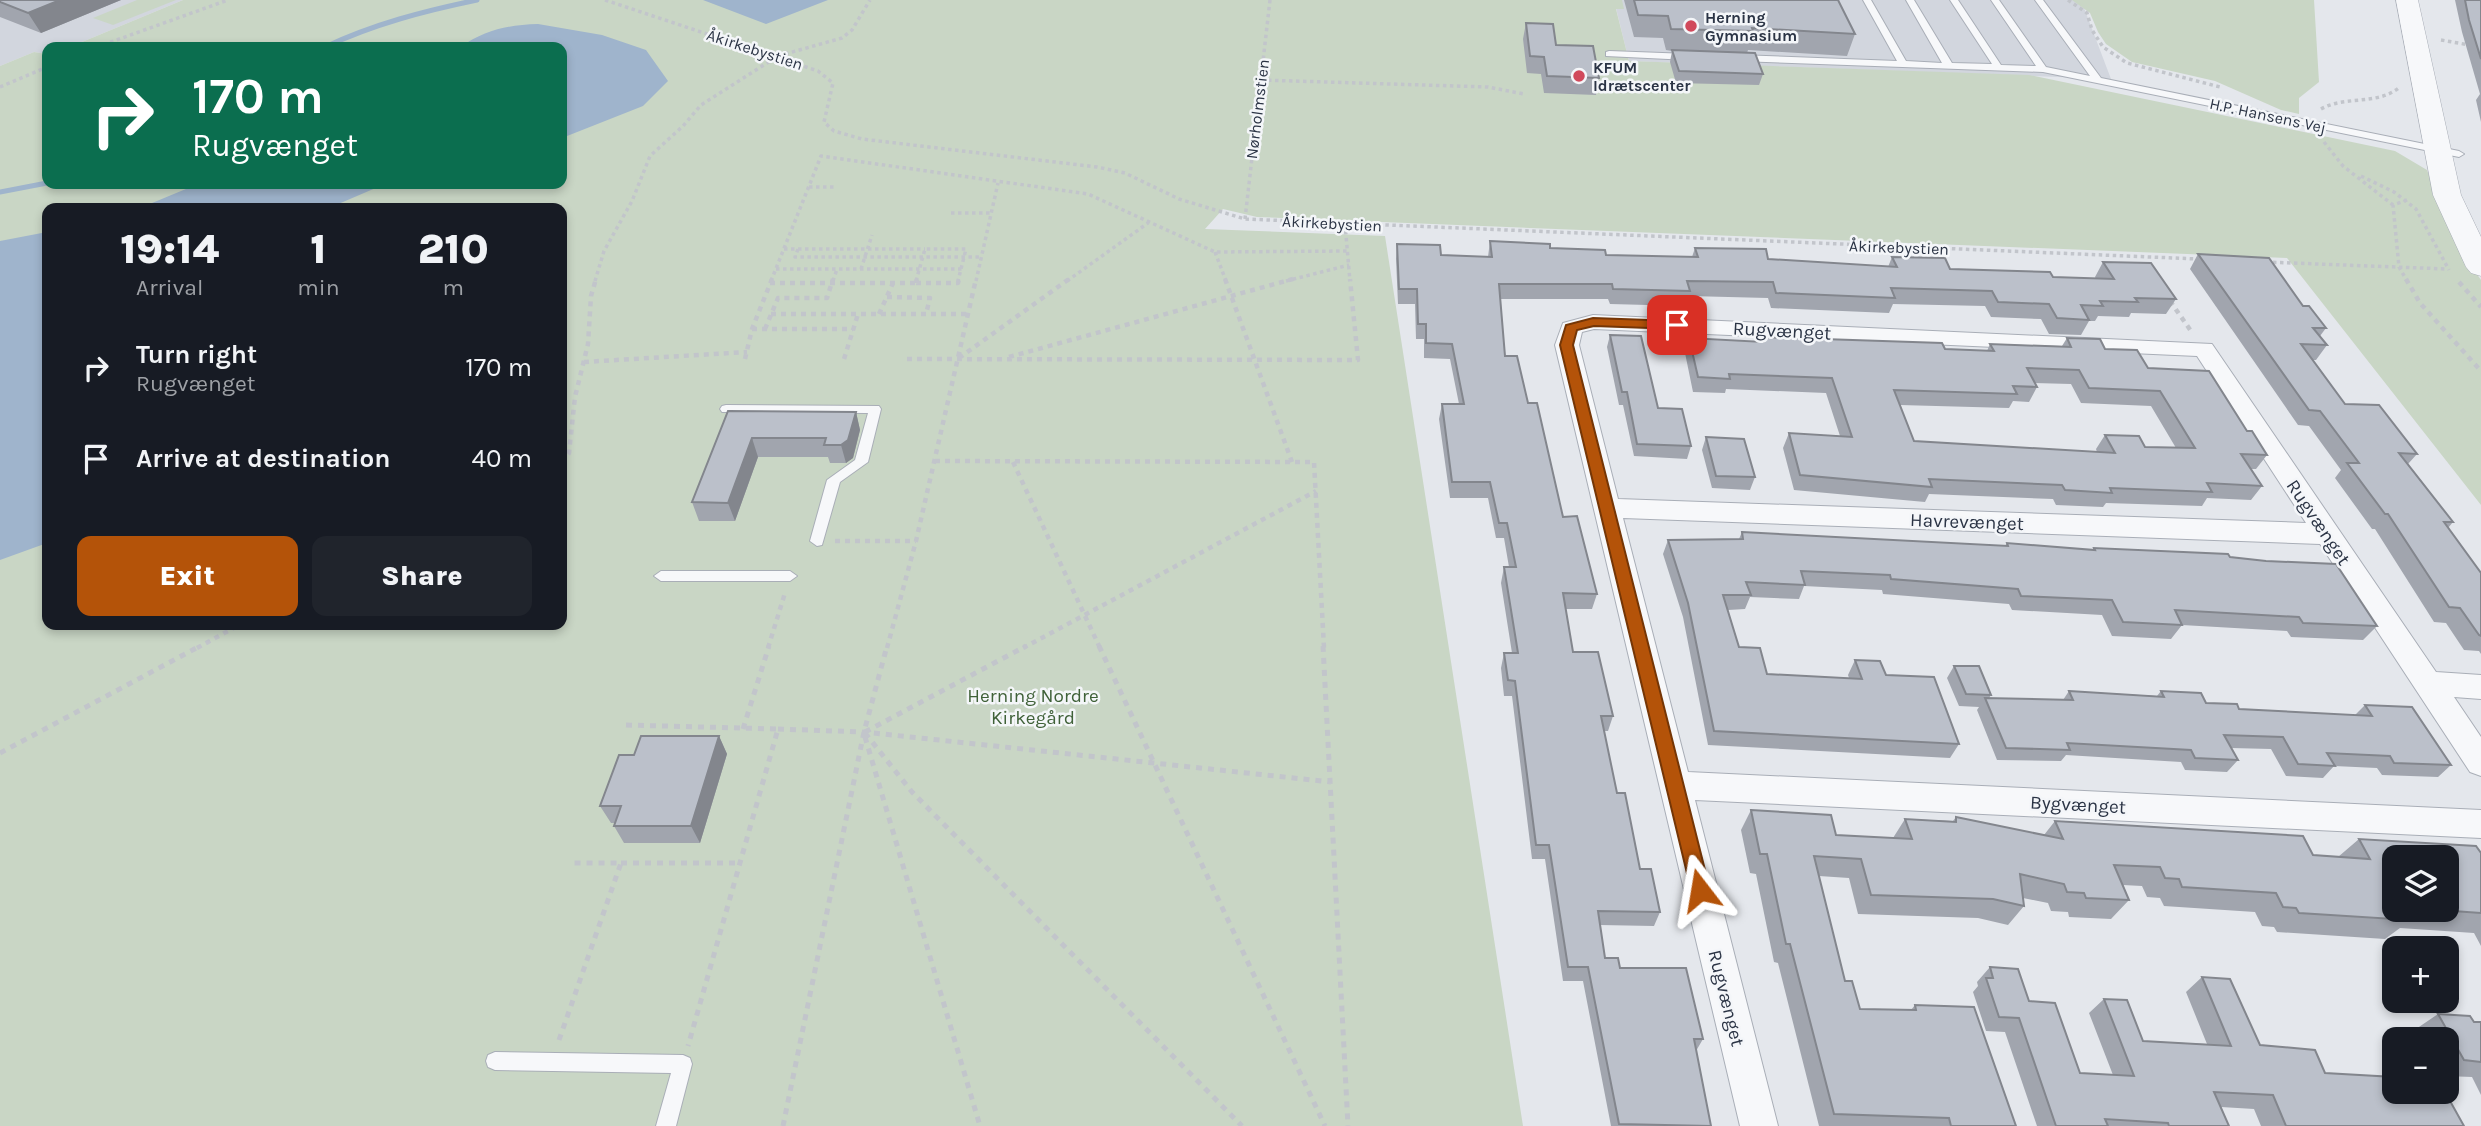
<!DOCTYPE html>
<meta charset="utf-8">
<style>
body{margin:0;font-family:Karla,sans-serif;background:#20242c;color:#f1f3f6;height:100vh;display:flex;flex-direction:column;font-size:26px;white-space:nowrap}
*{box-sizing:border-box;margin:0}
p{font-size:23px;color:#9ea1a6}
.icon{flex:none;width:38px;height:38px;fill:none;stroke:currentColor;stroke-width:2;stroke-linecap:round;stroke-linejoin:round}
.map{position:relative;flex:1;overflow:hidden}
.details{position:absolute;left:42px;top:203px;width:525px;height:427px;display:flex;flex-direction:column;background:#171b24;border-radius:14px;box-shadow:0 4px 10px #0003}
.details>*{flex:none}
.top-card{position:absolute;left:42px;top:42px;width:525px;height:147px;border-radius:14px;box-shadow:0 4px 10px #0003;background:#0b6e4f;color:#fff;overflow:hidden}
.buttons{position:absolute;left:2382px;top:845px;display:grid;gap:14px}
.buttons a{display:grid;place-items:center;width:77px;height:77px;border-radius:14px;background:#171b24;box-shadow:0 4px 10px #0003;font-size:35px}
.pin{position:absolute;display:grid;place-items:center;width:60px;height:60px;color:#fff;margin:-30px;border-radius:14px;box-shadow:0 4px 10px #0006}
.me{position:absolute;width:77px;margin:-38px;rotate:346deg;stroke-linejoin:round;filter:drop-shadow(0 0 5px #0008)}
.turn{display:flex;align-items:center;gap:24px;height:147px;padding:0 35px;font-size:32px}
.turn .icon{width:91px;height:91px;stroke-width:2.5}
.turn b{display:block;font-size:49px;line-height:60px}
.eta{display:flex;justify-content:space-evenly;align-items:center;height:119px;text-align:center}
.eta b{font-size:42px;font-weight:800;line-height:49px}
.cta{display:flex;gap:14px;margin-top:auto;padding:14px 35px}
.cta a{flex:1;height:80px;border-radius:14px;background:#b45309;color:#fff;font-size:28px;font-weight:800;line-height:80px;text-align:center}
.cta a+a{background:#20242c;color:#f1f3f6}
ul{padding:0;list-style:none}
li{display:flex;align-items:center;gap:21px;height:91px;padding:0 35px}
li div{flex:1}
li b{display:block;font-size:26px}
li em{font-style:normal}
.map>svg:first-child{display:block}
.built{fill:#d2d6de}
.green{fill:#c9d6c5;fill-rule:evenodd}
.water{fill:#9fb4cc}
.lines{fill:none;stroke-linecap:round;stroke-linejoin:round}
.stream{stroke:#9fb4cc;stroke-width:5}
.service-casing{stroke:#a9aeb7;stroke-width:2}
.minor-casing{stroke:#a9aeb7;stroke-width:2}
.tertiary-casing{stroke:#a9aeb7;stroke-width:1}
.path-far2{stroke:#c2c5cb;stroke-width:3.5;stroke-dasharray:3.5 3.5;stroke-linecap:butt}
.path-far1{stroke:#c2c5cb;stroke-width:4.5;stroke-dasharray:5 5;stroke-linecap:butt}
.path{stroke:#c2c5cb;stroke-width:5;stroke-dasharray:6 6;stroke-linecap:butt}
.service{fill:#f7f8fa;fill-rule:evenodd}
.minor{fill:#f7f8fa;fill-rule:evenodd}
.tertiary{fill:#f7f8fa;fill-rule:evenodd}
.wall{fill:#a1a5ae;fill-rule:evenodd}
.shaded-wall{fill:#83868d}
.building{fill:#bbc0ca;stroke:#83868d;stroke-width:2;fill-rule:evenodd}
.route{fill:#b45309;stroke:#753606;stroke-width:2}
.poi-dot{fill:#d1495b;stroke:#f4f6f9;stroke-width:2.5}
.labels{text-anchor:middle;stroke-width:5;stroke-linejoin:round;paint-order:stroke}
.far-poi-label{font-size:16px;font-weight:bold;fill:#2b3445;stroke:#f4f6f9;text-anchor:start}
.far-street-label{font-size:16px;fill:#2b3445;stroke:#f4f6f9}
.street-label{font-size:19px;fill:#2b3445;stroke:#f4f6f9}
.park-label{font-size:19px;fill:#3f6138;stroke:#f4f6f9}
</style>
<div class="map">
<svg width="2481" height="1126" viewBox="0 0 2481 1126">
<rect width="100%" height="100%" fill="#e4e7ec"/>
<path class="built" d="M0,0H183L70,47H47V54L34,52L0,66Z
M1614,0H2081L2111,79L1629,61Z"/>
<path class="green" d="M137,0H176L113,25L93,18Z
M183,0H1622L1624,9H1616L1629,61L2029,75L2395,151L2427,170L2456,244L2481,280V505L2287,258L1257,217L1223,209L1205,229L1385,236L1523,1126H0V66L34,52L47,54V184H562V47H70ZM47,208H562V625H47Z
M2072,0H2314L2319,82L2299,98V114L2281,110L2215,81L2132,62L2106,44L2098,32L2090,13Z"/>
<path class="water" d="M703,0H828L766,24Z
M538,24L602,35L646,50L668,81L643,106L562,138V47H460C486,30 507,25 538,24Z
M198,184H385L329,208H140Z
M47,232V543L0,560V241Z"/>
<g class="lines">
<path class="stream" d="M325,47C374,24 424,11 477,0
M0,192L47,183"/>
<g class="service-casing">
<path id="service" d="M1863,0H1871L1906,61L1942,63L1906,0H1914L1952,63L1992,64L1950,0H1958L2001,65L2036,66L1991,0H1999L2046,67L2090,76L2035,0H2043L2101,78L2459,151L2464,154L2459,157L2043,72L1738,61L1733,58L1738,55L1897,61Z
M1609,51L1689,54L1694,57L1689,60L1606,56V52Z
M726,405L879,406L881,409L868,462L840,482L822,545L817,546L810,541L827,480L855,460L868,413L722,412L720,409L722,406Z
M661,571H790L797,576L790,581H661L654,576Z
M495,1052L683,1055L690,1058L692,1064L676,1126H656L671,1073L495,1070L488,1067L486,1061L488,1055Z"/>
</g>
<g class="minor-casing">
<path id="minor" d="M1593,315L2212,344L2436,672L2481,675V699L2454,697L2481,737V776L2470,772L2320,544L1623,518L1688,772L2481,810V838L1695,800L1778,1126H1740L1555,345L1563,323ZM1594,329L2197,356L2306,523L1618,499L1579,345L1582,332Z"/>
</g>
<g class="tertiary-casing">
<path id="tertiary" d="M2396,0H2418L2461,195L2481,237V276L2471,273L2466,267L2433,195Z"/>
</g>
<path class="path-far2" d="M605,0L818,71L833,83L824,122L834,131L862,139L1097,167L1125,173L1179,199L1245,219L2198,259
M2068,0L2087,13L2092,30L2103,47L2127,63L2220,87
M2441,40L2481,47
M97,47L228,0
M1261,80L1488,87L1524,94
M0,87L47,67
M2321,109C2346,95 2377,106 2400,87
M2324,142L2343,166L2393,205
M2361,176L2394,192L2416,209L2449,270
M809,187H836
M2407,200L2393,205L2399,267L2407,281
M951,213H991
M1245,219L1270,0
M1345,224L1350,281
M784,249H925
M798,249L795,257H981
M1215,252L1226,281
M2266,262L2447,269
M776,269H962
M861,269L872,235
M595,281L604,251L632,201L650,156L683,126L701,105L778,56L842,38L852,30L870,0
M771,281L821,156L1088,194L1215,252L1348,251
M833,281L837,269
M916,281L925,249H966L958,281
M976,281L998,183
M1067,281L1148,223
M1286,281L1349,265"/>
<path class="path-far1" d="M1225,279L1292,462
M2406,279L2420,303L2481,371
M2459,282L2481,307
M770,283H916
M916,283H958L959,279
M916,283L917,279
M887,297L930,298L926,314
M2170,301L2191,331
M771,314H968
M879,314L893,283
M752,329H853
M765,329L778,298H827L833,279
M1009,357L1293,279
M959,358L1069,279
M745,359L752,329L772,279
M844,359L858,314
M907,359L1358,360L1350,279
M584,362L747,352
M935,461L1314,462L1324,648
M562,462L569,453L575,397L588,344L591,296L596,279
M1013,462L1100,648
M835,541H916
M197,648L239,625
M768,648L785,593
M887,648L916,541L976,279
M1023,648L1316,491"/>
<path class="path" d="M1099,646L1325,1126
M1323,646L1348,1126
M626,725L778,729L688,1046
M743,729L769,646
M778,729L864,732L1331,782
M865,732L1026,646
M865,733L912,792L1242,1126
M865,737L980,1126
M0,753L200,646
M621,863H740
M559,1040L621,863H572
M783,1126L864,732L887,646"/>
<use href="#service" class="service"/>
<use href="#minor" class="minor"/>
<use href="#tertiary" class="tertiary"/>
</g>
<path class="wall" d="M0,0H121L41,33L0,17Z
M1624,0H1838L1855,34L1847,56L1748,50L1747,53L1763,74L1759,85L1676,83L1670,62L1672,51L1666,50L1663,38L1634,37Z
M2455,0H2481V122L2476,100L2480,94L2462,32Z
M1526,23L1556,45L1599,78L1596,95L1544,93L1541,74L1527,73L1523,39Z
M1490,241L1606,255L1692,257L1695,248L1768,259L1888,267L1892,257L1950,269L2053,277L2096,279L2095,277L2103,262L2176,299L2166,314L2131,313L2129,317L2098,316L2095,321H2089L2081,335L2049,334L2041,319L1991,317L1985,306L1893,304L1889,313L1771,308L1768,298L1689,296L1686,306L1610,304L1608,299H1500L1505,356L1528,403L1563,517L1597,594L1592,609H1566L1573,652L1613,716L1608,731H1604L1617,793L1640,869L1660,912L1654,926L1600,925L1605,958L1620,968L1703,1039L1696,1051L1711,1126H1611L1583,981H1563L1545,859H1532L1512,696H1504L1501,668L1504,653H1512L1501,583L1504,567H1509L1504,538H1496L1488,498H1450L1439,419L1442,404H1459L1450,359L1424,358V339H1416L1415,304H1398L1396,259L1397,244L1441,255L1488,257Z
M2198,254L2303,306L2326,328L2320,336L2327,345L2316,360H2313L2345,404L2417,454L2408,464L2453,522L2448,528L2481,573V654L2479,651L2464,650L2446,623L2434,622L2375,529H2372L2335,478L2341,470L2309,426L2298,425L2190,269Z
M1610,335L1658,408L1691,446L1687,459L1634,456L1623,405H1619L1607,347Z
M1761,337L1945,349L1987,351L1990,344L2062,346L2067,338L2105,349L2148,368L2247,431L2267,455L2256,469H2251L2262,486L2251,500L2207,498L2202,506L2106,503L2103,507L2056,505L2053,499L1929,494L1925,502L1794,490L1783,448L1789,433L1840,436L1826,393L1726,389L1725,393L1693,392L1685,353L1689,338L1759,342ZM2034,383L2071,384L2081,403L2151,406L2176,448L2145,447L2105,435L2096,449L2097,452L1914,441L1900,405L2009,408L2013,401L2029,402L2037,387Z
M728,411L856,412L860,430L853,458L846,463H830L828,457H758L735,521H699L692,502Z
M1706,437L1755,477L1750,490L1712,488L1702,450Z
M1742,532L2005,546L2007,543L2093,550L2094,548L2230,557L2377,626L2363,640L2291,637L2287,631L2182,625L2171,639L2112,636L2102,615L2012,610L2009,604L1883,594L1882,590L1804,586L1799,599L1750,597L1745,609L1728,610L1739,647L1767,674L1849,678L1848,675L1855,660L1886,675L1959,744L1950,758L1708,745L1683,617L1663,554L1668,540L1739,539Z
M1954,666L1991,695L1989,698L2063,700L2069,691L2157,696L2161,691L2206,703L2239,709L2355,715L2365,705L2451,765L2438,777L2382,775L2377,768L2334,766L2323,778L2286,776L2271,749L2231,748L2238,760L2227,772L2185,770L2181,762L2066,755L2061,761L1997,760L1977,710L1979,707L1959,706L1947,678Z
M719,736L727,754L700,843H624L614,826L615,823H611L600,806L634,755Z
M1751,810L1836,835L1893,838L1905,819L1953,821L1956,817L2044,835L2055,821L2313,855L2338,857L2359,839L2481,853V946L2474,933L2400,928L2385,939L2277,932L2274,927L2262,926L2255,912L2164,906L2160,898L2147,897L2142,886L2123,885L2129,900L2111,919L2069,917L2068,912L2051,911L2048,903L2023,898L2024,906L2008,925L1978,918L1858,914L1849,878L1819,876L1845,981L1860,1009L1911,1010L1915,1005L2016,1126H1819L1778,963L1774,962L1756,874L1750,873L1741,830ZM2394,858L2446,910H2394Z
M1990,967L2029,1001L2080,1073L2113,1075L2089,1013L2104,999L2143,1041L2207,1044L2186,992L2202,977L2260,1045L2325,1073L2464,1126H2261L2254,1109L2221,1107L2229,1126H2037L2005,1032L1986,1031L1973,992L1978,986L1977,982Z
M2438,1014L2474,1022H2481V1095L2472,1077L2446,1076V1040H2422L2416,1029Z"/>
<path class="shaded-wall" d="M60,0H121L41,33L28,13Z
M856,412L860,430L853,458L846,463L841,445Z
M752,438L758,457L735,521L728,503Z
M719,736L727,754L700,843L691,826Z"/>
<path class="building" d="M0,0H60L28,13L0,2Z
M1634,0H1838L1855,34L1752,28L1753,31L1671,29L1668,16L1638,15Z
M2465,0H2481V59L2469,20Z
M1526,23L1553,24L1556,45L1593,46L1599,78L1547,76L1544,57L1530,56Z
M1672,50L1755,53L1763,74L1679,71Z
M1490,241L1550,244V248L1605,250L1606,255L1698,257L1695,248L1766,249L1768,259L1897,267L1892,257L1945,258L1950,269L2050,272L2053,277L2114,279L2103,262L2151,263L2176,299L2135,298L2138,302L2100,301L2103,306L2081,305L2089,320L2057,318L2049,304L1998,302L1992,291L1891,288L1895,298L1776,293L1773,282L1687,281L1690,291L1613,289L1612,284H1499L1505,356H1517L1528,403H1537L1563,517L1577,516L1597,594L1563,593L1573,652H1598L1613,716H1601L1617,793H1625L1640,869H1651L1660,912L1598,911L1605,958H1618L1620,968H1686L1703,1039H1694L1711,1126L1619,1124L1588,967H1568L1549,845H1536L1515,681L1508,680L1504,653H1518L1504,567H1516L1507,523H1499L1490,482H1452L1442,404H1464L1452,344L1426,343V324H1418L1417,289H1399L1397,244L1440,245L1441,255L1492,257Z
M2198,254L2269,258L2303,306H2309L2326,328H2313L2327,345L2301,344L2345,404L2379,405L2417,454L2399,453L2453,522H2444L2481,573V636L2479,635L2460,608L2449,607L2388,514H2385L2347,463H2359L2320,411L2309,410Z
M1610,335L1641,336L1658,408L1682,409L1691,446L1637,444L1627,392H1622Z
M1761,337L1942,343L1945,349L1994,351L1990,344L2071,347L2067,338L2100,339L2105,349L2137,350L2148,368L2209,371L2247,431H2252L2267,455L2241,454L2262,486L2207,483L2212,492L2110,488L2112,493L2065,490L2062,485L1929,479L1932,487L1800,475L1789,433L1852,437L1832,378L1729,374L1730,379L1698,377L1689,338L1763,342ZM2027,368L2079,370L2089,388L2160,391L2195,448L2145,447L2139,436L2105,435L2115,453L1914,441L1894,390L2017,394L2013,386L2037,387Z
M728,411L856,412L848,440L841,445H824L826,438H752L728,503L692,502Z
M1706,437L1744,439L1755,477L1716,476Z
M1742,532L2008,546L2007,543L2095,550L2094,548L2228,554L2230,557L2266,561L2336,564L2377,626L2303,623L2299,617L2175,610L2182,625L2123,622L2112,600L2021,596L2018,589L1891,579L1890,575L1801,571L1805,585L1746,582L1751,595H1723L1739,647L1760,648L1767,674L1862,679L1855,660L1880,661L1886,675L1934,677L1959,744L1714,731L1688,603L1668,540L1743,539Z
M1954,666H1979L1991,695L1966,694Z
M2069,691L2164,697L2161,691L2201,693L2206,703L2237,704L2239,709L2372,716L2365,705L2412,707L2451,765L2394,763L2390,756L2327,753L2335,766L2298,764L2283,737L2224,735L2238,760L2195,758L2191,750L2067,743L2070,750L2006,748L1985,698L2073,700Z
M641,736H719L691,826H614L621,806H600L619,755H634Z
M1751,810L1831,815L1836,835L1912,839L1905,819L1956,822V817L2063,839L2055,821L2303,836L2313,855L2370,859L2359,839L2476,846L2481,853V913L2439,910H2446V858H2394V910H2403L2409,920L2299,913L2296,908L2283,907L2276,893L2182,887L2179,879L2165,878L2160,867L2114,865L2129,900L2086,898L2084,893L2067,892L2064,884L2020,874L2024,906L1993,899L1871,895L1861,859L1814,856L1845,981H1852L1860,1009L1916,1010L1915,1005L1974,1007L2016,1126H1951L1949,1118L1834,1114L1790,944H1786L1767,854H1760Z
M1990,967L2018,969L2029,1001L2055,1003L2080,1073L2134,1076L2104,999L2127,1000L2143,1041L2231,1046L2202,977L2230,979L2260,1045L2315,1050L2325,1073L2394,1077V1092H2445L2464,1126H2286L2273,1095L2214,1092L2229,1126H2169L2168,1123L2105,1119L2108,1126H2056L2019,1018L1999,1017L1986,978H1993Z
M2438,1014L2470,1016L2474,1022H2481V1062L2464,1060Z"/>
<path class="route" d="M1593,318L1677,321L1683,325L1677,329L1594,326L1577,330L1573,345L1710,890L1707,896L1700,899L1693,896L1691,890L1560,345L1566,325Z"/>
<g class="poi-dot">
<circle cx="1691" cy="26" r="7"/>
<circle cx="1579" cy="76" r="7"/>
</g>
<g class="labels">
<g class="far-poi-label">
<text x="1705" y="23">Herning<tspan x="1705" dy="18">Gymnasium</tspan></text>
<text x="1593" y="73">KFUM<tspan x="1593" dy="18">Idrætscenter</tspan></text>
</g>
<g class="far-street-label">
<text transform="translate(755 49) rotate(18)" y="6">Åkirkebystien</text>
<text transform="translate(1257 109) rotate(-83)" y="6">Nørholmstien</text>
<text transform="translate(2268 115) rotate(12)" y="6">H.P. Hansens Vej</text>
<text transform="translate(1332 223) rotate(3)" y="6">Åkirkebystien</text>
<text transform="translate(1899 247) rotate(2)" y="6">Åkirkebystien</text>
</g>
<g class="street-label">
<text transform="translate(1782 330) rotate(3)" y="7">Rugvænget</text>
<text transform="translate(1967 521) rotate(2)" y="7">Havrevænget</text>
<text transform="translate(2319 522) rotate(56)" y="7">Rugvænget</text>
<text transform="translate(2078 804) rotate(3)" y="7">Bygvænget</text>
<text transform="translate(1727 998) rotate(76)" y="7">Rugvænget</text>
</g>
<g class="park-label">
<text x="1033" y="702">Herning Nordre<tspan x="1033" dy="22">Kirkegård</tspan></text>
</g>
</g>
</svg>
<div class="buttons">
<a><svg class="icon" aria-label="layers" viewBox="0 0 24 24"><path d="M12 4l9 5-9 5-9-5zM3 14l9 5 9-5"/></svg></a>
<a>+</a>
<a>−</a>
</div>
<div class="pin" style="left:1677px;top:325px;background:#d93025"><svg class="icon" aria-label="arrive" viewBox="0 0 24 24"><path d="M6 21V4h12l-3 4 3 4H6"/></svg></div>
<svg class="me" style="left:1700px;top:890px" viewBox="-20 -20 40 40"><path d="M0-17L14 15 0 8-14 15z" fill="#b45309" stroke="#fff" stroke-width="4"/></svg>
<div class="top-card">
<div class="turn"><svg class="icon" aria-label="right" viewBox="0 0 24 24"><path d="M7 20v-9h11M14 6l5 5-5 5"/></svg><div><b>170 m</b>Rugvænget</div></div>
</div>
<section class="details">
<div class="eta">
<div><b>19:14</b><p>Arrival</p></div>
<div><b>1</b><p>min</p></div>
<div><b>210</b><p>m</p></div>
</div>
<ul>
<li><svg class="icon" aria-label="right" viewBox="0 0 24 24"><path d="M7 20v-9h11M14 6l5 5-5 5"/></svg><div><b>Turn right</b><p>Rugvænget</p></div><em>170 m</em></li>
<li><svg class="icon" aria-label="arrive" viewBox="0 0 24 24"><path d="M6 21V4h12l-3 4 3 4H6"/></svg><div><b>Arrive at destination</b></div><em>40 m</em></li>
</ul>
<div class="cta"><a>Exit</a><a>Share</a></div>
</section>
</div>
